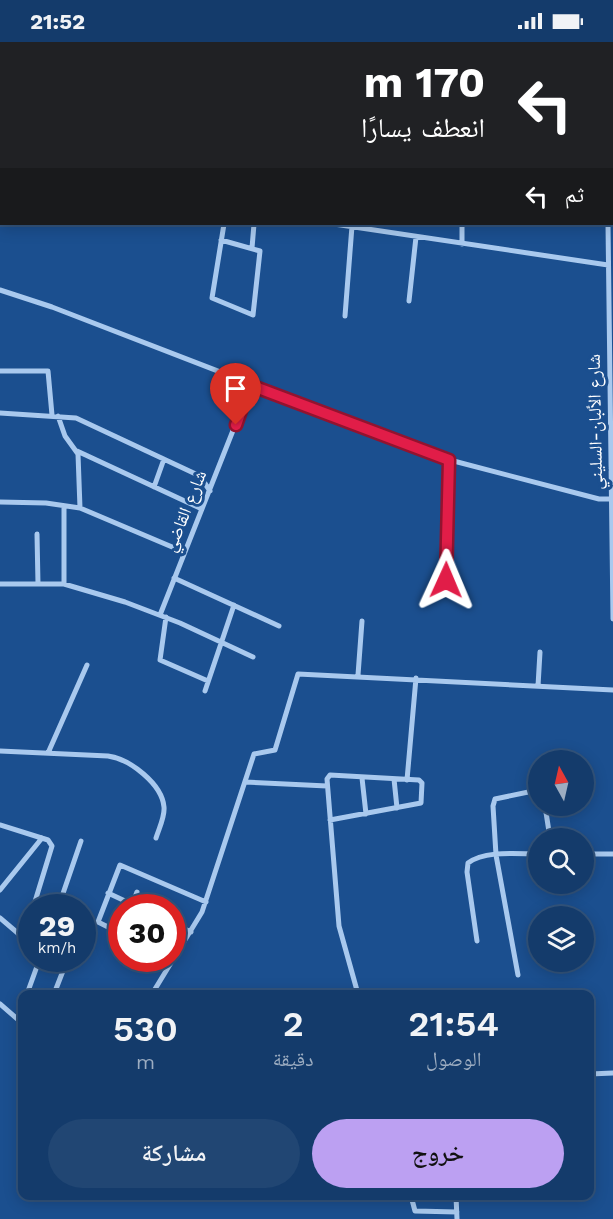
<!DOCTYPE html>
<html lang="ar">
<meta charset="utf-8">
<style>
body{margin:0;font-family:"Work Sans","Noto Naskh Arabic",sans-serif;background:#214673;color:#f1f3f6;direction:rtl;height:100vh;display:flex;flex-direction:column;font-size:22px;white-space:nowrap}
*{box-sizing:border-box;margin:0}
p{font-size:20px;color:#9dadc1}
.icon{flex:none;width:33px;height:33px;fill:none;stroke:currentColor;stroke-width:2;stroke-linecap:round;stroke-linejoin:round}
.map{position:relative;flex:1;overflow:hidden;direction:ltr}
.drawer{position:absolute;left:18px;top:948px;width:576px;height:210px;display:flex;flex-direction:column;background:#143b6b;border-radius:12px;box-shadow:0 3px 15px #0003,0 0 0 2px #33557e;direction:rtl}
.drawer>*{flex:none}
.guide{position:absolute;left:0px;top:0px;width:614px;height:183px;box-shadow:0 3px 15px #0003,0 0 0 2px #33557e;direction:rtl;background:#202124;color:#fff;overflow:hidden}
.needle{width:39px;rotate:352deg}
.tools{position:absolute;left:528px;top:708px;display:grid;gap:12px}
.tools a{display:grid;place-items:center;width:66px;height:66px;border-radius:50%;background:#143b6b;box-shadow:0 3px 15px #0003,0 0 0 2px #33557e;font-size:30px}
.speed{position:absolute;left:18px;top:852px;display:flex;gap:12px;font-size:30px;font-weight:700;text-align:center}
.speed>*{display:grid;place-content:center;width:78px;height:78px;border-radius:50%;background:#143b6b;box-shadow:0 3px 15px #0003,0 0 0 2px #33557e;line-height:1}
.speed small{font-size:15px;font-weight:400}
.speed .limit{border:9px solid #d22;background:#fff;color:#111}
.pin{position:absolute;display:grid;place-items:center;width:51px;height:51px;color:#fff;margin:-62px -26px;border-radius:50% 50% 50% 0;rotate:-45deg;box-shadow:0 0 6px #0007}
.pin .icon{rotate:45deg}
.me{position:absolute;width:66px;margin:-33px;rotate:1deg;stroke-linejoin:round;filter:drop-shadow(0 0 4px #0008)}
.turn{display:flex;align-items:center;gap:21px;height:126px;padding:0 30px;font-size:27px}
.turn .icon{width:78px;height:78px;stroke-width:2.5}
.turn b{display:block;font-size:42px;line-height:51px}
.then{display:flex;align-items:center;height:57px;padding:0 30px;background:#0003;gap:12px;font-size:22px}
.eta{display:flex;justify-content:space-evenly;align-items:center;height:102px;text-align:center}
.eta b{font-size:36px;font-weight:600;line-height:42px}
.primary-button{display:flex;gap:12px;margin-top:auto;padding:12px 30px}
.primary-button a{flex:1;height:69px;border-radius:36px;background:#bca0f2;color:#111;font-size:24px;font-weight:600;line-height:69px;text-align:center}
.primary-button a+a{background:#214673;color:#f1f3f6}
.status{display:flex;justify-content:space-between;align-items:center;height:42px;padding:0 30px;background:#143b6b;direction:ltr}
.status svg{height:16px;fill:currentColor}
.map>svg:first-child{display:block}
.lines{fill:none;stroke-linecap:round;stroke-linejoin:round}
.minor{stroke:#a9c9ee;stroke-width:5}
.route-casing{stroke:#92132f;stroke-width:15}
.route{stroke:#e11d48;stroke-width:10}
.labels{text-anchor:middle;stroke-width:6;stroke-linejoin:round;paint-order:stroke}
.street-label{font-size:18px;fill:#fff;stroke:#1b4f8f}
</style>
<div class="status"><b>21:52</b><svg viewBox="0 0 49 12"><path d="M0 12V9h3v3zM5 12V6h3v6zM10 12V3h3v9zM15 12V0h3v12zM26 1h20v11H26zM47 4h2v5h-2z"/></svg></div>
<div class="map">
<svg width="613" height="1177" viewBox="0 0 613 1177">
<rect width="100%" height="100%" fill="#1b4f8f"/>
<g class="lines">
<path class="minor" d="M607,0V2
M3,2L4,0
M29,2V0
M55,2V0
M0,11L2,6
M0,100L2,95
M0,112H2
M612,148H613
M224,182L212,256L253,273
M334,182L608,223
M608,182L613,577
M221,198L260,209L253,273
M462,202V182
M252,206L254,182
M0,248L52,265L446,417L599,457H613
M409,259L416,195
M345,274L352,184
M0,329H48L52,373
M0,371L76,376L200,434L210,449
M58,374L65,394L78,412L80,466
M77,409L202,467
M154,445L164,417
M0,460L46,461L80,466L184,510
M37,492L38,542
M174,536L279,584
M446,539L449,418
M0,542H64V464
M64,542L125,560L180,581L253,615
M160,573L251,343
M166,575L160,618L208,639
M358,633L362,579
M538,644L540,610
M205,649L234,563
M0,709L108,714C130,717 162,742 164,765C165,775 159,786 156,796
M48,711L87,623
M362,736L366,772
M394,737L397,766
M407,738L416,636
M245,740L327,744
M545,764L550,796
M330,778L421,761L422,741L419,738L330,733L327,737L339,884L358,952
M0,783L48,798L52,804L33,866
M584,812H613
M0,848L42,796
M108,851L140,866
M58,866L81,799
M131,866L137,850
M82,869L84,866
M0,876L20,893L32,894
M172,881L191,890
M122,892L98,880L120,823L206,860
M477,899L467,830L468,821C485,808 518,812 538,812
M518,933L496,813L493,764L495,757L538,748
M27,952L40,916
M54,952L68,916
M152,952L202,870L254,712L275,708L298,632L613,648
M0,962L22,981
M18,977L22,965
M590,1032L613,1031
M411,1154L415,1169L457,1170
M456,1154L457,1177"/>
</g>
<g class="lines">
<g class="route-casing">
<path id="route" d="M236,383L250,343L449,418L446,538"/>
</g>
<use href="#route" class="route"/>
</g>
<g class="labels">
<g class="street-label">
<text transform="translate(595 380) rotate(-91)" y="6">شارع الألبان-السليني</text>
<text transform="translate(185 469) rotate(-68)" y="6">شارع القاضي</text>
</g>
</g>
</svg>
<div class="tools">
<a><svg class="needle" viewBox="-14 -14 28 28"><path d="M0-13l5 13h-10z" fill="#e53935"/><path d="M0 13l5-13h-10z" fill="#9dadc1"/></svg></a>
<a><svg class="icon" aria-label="search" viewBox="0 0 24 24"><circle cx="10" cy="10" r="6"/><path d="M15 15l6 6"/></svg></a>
<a><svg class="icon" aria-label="layers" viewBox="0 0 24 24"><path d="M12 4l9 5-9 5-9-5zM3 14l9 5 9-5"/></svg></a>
</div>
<div class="speed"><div>29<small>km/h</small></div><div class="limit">30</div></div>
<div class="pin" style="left:236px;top:383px;background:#d93025"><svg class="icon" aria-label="arrive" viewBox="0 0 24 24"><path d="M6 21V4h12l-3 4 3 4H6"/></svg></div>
<svg class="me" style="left:446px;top:538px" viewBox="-20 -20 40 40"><path d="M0-17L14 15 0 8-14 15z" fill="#e11d48" stroke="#fff" stroke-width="4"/></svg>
<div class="guide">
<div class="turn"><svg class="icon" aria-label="left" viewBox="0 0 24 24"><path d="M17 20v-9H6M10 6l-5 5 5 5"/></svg><div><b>170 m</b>انعطف يسارًا</div></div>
<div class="then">ثم<svg class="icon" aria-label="left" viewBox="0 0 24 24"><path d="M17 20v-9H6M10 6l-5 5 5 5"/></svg></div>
</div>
<section class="drawer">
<div class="eta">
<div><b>21:54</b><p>الوصول</p></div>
<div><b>2</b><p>دقيقة</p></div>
<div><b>530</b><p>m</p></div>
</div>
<div class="primary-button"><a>خروج</a><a>مشاركة</a></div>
</section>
</div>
